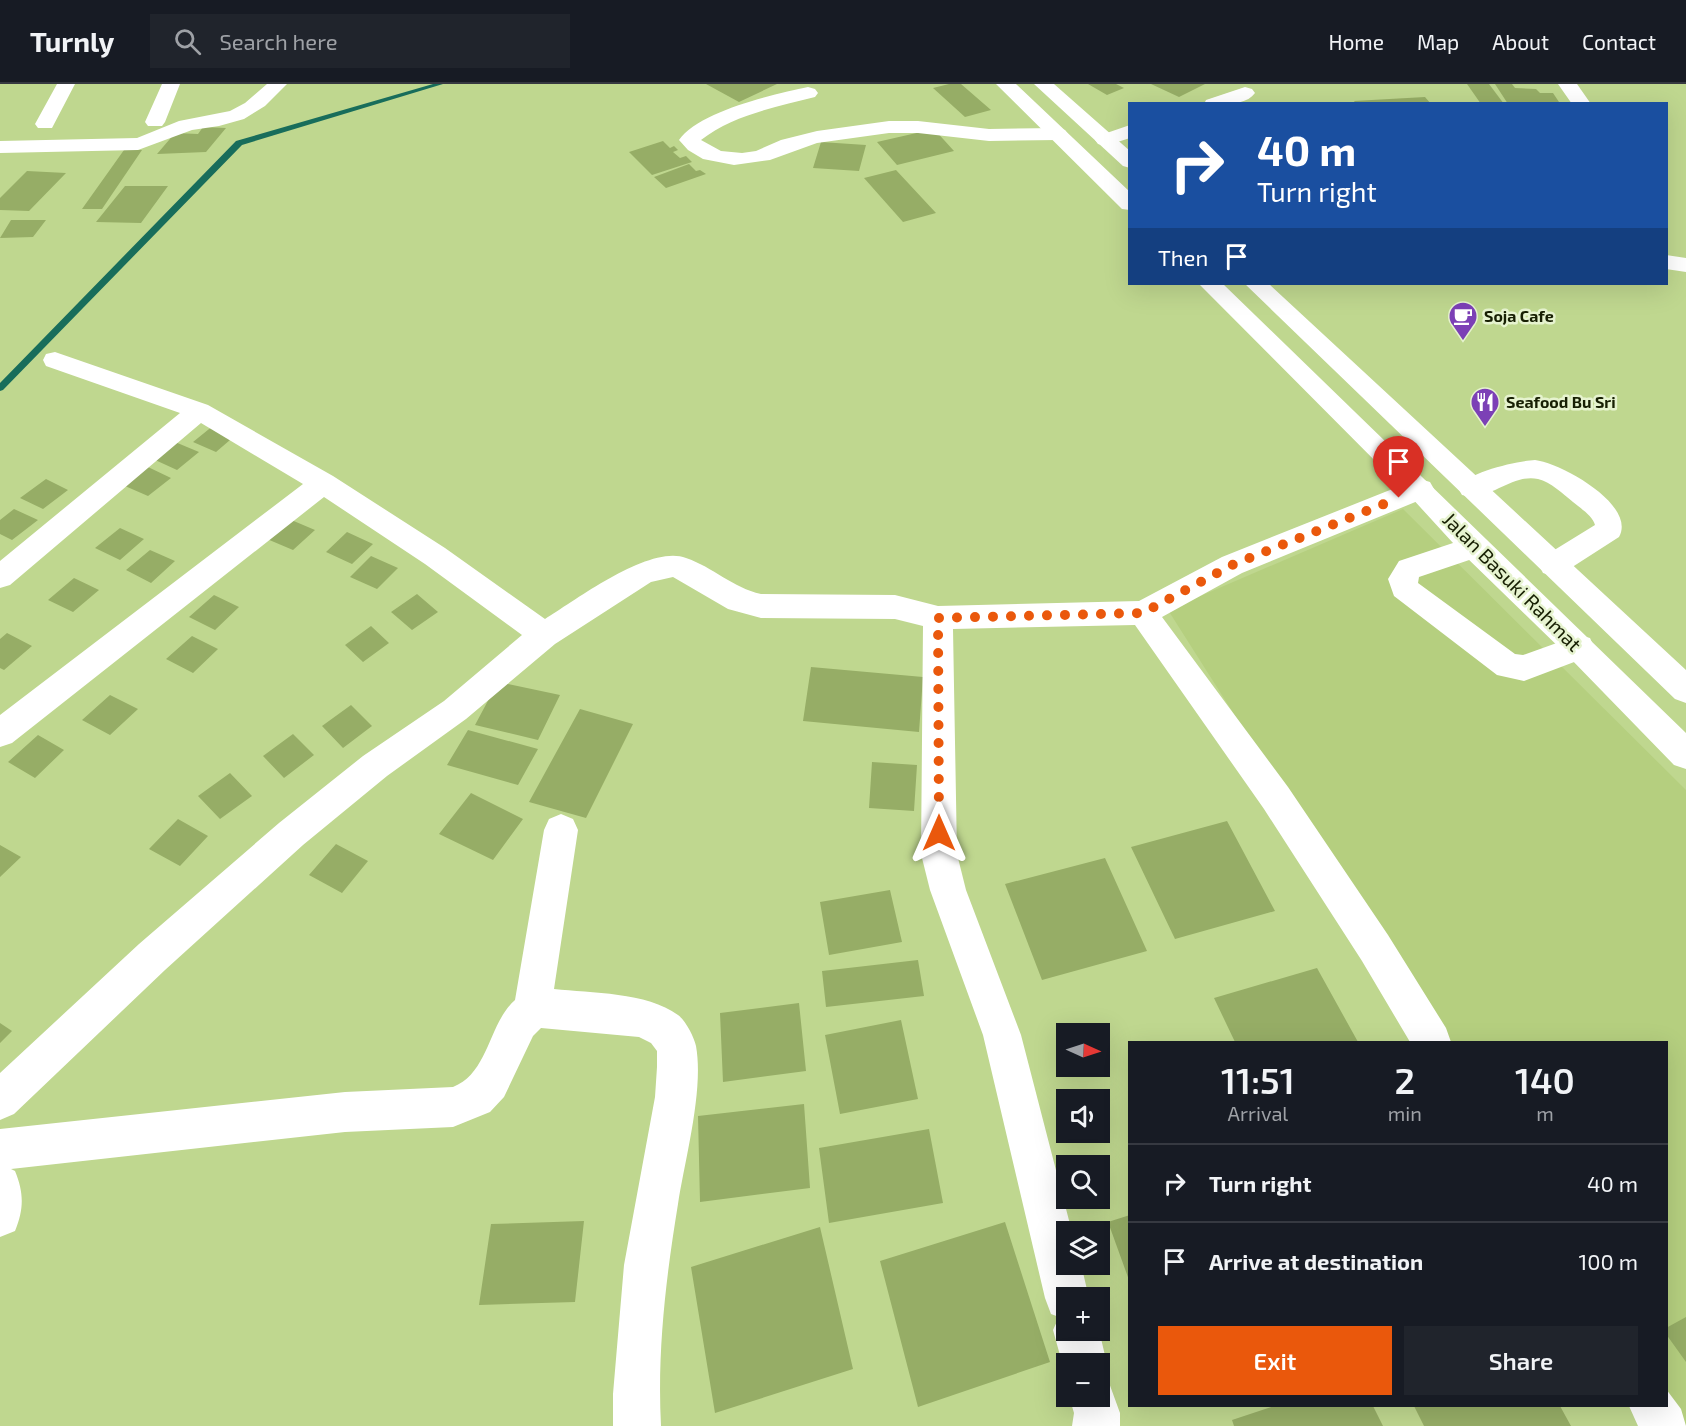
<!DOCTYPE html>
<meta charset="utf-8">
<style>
body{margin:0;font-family:"Exo 2",sans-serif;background:#20242c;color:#f1f3f6;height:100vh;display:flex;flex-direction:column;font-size:22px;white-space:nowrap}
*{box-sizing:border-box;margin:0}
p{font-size:20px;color:#9ea1a6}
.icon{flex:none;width:33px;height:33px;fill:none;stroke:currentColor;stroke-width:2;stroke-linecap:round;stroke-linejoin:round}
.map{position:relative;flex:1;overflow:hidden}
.details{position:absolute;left:1128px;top:957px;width:540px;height:366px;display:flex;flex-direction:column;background:#171b24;border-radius:0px;box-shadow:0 6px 24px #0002}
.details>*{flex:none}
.banner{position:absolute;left:1128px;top:18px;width:540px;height:183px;border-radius:0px;box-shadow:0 6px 24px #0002;background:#1a4fa0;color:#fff;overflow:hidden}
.needle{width:39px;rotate:93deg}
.fabs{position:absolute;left:1056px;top:939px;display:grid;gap:12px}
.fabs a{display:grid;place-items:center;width:54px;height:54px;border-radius:0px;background:#171b24;box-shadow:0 6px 24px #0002;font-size:30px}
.pin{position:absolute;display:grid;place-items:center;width:51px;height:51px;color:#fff;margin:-62px -26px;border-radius:50% 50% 50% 0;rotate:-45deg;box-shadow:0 0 6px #0007}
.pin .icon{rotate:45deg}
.me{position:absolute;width:66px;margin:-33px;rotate:0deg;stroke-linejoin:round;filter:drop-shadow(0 0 4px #0008)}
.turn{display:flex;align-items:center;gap:21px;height:126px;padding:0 30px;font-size:27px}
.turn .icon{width:78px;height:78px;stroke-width:2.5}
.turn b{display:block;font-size:42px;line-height:51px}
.then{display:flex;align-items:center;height:57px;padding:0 30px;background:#0003;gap:12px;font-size:22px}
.eta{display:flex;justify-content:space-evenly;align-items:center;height:102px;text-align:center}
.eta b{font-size:36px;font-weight:600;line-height:42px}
.action{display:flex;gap:12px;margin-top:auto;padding:12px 30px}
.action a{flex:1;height:69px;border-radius:0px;background:#ea580c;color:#fff;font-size:24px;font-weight:600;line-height:69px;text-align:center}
.action a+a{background:#20242c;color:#f1f3f6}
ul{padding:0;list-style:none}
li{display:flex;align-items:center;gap:18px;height:78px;padding:0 30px;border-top:2px solid #363941}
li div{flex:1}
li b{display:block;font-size:22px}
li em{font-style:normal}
header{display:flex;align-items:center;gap:36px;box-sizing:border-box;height:84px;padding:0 30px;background:#171b24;border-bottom:2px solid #363941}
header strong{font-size:28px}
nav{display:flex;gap:33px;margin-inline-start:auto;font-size:21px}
.search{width:420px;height:54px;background:#20242c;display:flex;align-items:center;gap:15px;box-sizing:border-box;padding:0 21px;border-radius:0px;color:#9ea1a6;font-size:22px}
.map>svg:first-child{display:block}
.built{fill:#b5cf7f}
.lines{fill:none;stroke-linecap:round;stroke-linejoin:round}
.stream{fill:#186d5b;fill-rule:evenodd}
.building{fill:#96ad66}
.minor{fill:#fff;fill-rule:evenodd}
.highway{fill:#fff;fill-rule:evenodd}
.route{stroke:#ea580c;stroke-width:10;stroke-dasharray:0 18}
.labels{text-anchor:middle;stroke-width:5;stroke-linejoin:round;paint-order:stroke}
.far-poi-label{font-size:16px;font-weight:bold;fill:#171f03;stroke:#e6f3cf;text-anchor:start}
.street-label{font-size:20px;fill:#171f03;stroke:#e6f3cf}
</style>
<header>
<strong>Turnly</strong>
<div class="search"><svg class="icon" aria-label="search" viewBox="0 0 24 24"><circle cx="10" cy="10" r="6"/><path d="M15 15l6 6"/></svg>Search here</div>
<nav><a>Home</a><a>Map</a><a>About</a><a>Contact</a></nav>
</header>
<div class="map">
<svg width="1686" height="1342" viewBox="0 0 1686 1342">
<rect width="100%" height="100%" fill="#bfd78f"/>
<path class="built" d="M1403,425L1686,706V1342L1667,1312L1666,958H1442L1168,526Z"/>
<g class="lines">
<path class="stream" d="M433,0H443L242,61L3,306L0,307V299L236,57Z"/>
</g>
<path class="building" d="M706,0H777L739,18Z
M949,0H961L991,26L965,33L933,4Z
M1088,0H1116L1124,4L1107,11Z
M1151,0H1205L1179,13Z
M1467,0H1489L1504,20H1481Z
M1495,0H1512L1515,4L1536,5L1540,9H1553L1559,18L1508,20Z
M1425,13L1431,20H1356L1354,17Z
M203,43L226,44L206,68L157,70L175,49L198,50Z
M934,45L954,67L897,81L877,58Z
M663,57L670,64L674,62L678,66L673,68L680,74L686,72L692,78L652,91L629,68Z
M821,58L866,61L859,87L813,84Z
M124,66H142L102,125H82Z
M689,80L696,87L700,86L706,90L666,104L654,93Z
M896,86L936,129L903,138L864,94Z
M27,87L66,89L29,127L0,126V114Z
M125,102H168L141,139L96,138Z
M11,136H46L33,153L0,154Z
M214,341L237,350L216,368L193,358Z
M175,358L199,368L177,386L153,375Z
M148,383L171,394L148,412L125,402Z
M46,395L68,406L43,425L20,414Z
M14,425L38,436L12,456L0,450V436Z
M289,435L315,446L293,466L267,455Z
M120,444L144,455L120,476L95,464Z
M347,448L373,460L352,480L326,468Z
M150,466L175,477L151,499L126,486Z
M371,472L398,484L377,505L350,493Z
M74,494L99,506L73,528L48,516Z
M417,510L438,528L412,546L391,528Z
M214,511L239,523L215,546L189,533Z
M371,542L389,559L363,578L345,561Z
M7,549L32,562L4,586L0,584V555Z
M192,552L218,565L193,589L166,575Z
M811,583L923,593L919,648L803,637Z
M498,598L560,611L538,656L475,641Z
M110,611L138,625L110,651L82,636Z
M351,621L372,642L343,664L322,642Z
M580,625L633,640L586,734L529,718Z
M468,646L538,665L518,701L447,681Z
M293,650L314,671L284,694L263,672Z
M38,651L64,666L35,694L8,678Z
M872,678L917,681L914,727L869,724Z
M230,689L252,712L220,735L198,712Z
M471,709L523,735L493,776L439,750Z
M178,735L208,752L180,782L149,765Z
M1227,737L1275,827L1175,855L1131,763Z
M336,760L368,777L342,809L309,791Z
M0,761L21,773L0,793Z
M1105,774L1147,867L1042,896L1005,800Z
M890,806L902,858L829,871L820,818Z
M918,876L924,912L826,923L822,887Z
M1317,884L1358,958H1235L1214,914Z
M799,919L806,987L723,998L720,929Z
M901,936L918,1015L840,1030L825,951Z
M0,939L12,947L0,959Z
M804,1020L810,1104L700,1118L698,1032Z
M929,1045L943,1119L829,1139L819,1064Z
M1130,1131V1196H1129L1108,1138Z
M584,1137L575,1218L479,1221L491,1140Z
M1005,1138L1050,1278L918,1323L880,1177Z
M820,1143L853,1285L715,1329L691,1183Z
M1686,1233V1278L1666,1250V1244Z
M1274,1322H1373L1383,1342H1234L1232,1336Z
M1414,1322H1560L1571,1342H1424Z"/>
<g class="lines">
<path class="minor" d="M57,0H75L52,44H38L35,40Z
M162,0H180L165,38L162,42H148L145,38Z
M267,0H287L265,22L244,35L219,42L192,46L138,66L0,69V57L137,54L179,37L230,27L245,19Z
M1558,0H1577L1591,20H1572Z
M808,3L815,5L818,9L815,13C776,23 733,31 701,56L721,67L742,69L756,67L781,56L817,47L889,37H918L989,45L1058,44L1065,46L1068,50L1065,54L1058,56L989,57L918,49H889L817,59L770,76L734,81L703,75L688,66L679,56C699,27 775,10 808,3Z
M1245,3L1252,5L1255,9C1245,23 1219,20 1204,20L1206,16Z
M1130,41V54L1105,62L1098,60L1095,56L1098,52Z
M1666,171L1686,174V188L1666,185Z
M55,268L208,321L333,392L445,464L545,535C576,516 650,460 686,474C713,483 733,504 761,510L895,511L938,522L1139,517L1222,473L1410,398L1420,395L1430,398L1434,405L1430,412L1242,489L1162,533L1288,703L1388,851L1446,944L1451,958H1410L1362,877L1264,725L1135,541L953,545L957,770L966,806L1021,951L1072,1148H1066V1180H1081L1089,1214H1066V1246H1099L1107,1280L1102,1293L1108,1296L1120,1329V1342H1072L1074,1329L1069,1312H1100V1280H1066V1293L1053,1246L1059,1233L1051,1230L1045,1214L983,951L930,806L921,770L923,542L895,535L761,534L728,525L673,493L651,498L555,560L466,635L387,692L303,761L165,886L14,1030L0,1036V989L139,860L279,739L363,672L444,617L522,551L425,480L324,413L12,659L0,663V631L303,400L201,339L10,501L0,504V477L180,329L46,282L43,276L46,270Z
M1535,376C1561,379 1637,421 1619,453L1563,489L1553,492L1543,489L1539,481L1543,473L1595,441C1593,432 1580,424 1573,418C1563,410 1551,398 1538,395C1512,389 1488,419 1462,411L1458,404C1467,388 1517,377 1535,376Z
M1474,452L1484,455L1488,463L1484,471L1419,493L1418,499L1515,570L1523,571L1579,551L1590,554L1594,563L1590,572L1524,597L1497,591L1394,512L1388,495L1399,477Z
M561,730L573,735L578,746L554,905C591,909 647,908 678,931C686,937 694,953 696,962C704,1006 685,1075 678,1120C666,1193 657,1268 661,1342H613V1310L624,1181L655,1013L657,983V967L651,959L639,953L541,944L533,952L504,1013L490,1028L453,1043L345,1048L11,1085L15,1087C24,1109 24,1125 15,1147L0,1153V1045L345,1008L453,1003C489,989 488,940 515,916L544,746L549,735Z
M1666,1305L1681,1325L1686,1342H1638L1629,1322H1666Z"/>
<path class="highway" d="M996,0H1016L1130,108V126L1122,125Z
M1034,0H1054L1130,67V84L1123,82Z
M1199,200H1223L1686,649V685L1674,681L1568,572L1464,471L1410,412Z
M1245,200H1269L1686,586V619L1675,615Z"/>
</g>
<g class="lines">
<path class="route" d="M939,749L938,534L1143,529L1232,481L1399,414"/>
</g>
<defs>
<g id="cafe-pin" transform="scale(1.5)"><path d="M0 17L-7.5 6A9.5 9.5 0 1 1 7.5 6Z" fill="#7c40b6" stroke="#e6f3cf"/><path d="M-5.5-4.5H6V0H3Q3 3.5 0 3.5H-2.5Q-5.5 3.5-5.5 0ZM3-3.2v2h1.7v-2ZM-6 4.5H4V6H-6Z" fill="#fff"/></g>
<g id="restaurant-pin" transform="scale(1.5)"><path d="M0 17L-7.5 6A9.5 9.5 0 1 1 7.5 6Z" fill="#7c40b6" stroke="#e6f3cf"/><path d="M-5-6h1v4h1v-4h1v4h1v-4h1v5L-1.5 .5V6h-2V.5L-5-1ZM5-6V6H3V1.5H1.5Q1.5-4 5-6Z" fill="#fff"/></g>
</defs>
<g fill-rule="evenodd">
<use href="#cafe-pin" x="1463" y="232"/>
<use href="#restaurant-pin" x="1485" y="318"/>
</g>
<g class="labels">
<g class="far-poi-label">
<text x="1484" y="238">Soja Cafe</text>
<text x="1506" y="324">Seafood Bu Sri</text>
</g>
<g class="street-label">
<text transform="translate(1512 498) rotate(45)" y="7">Jalan Basuki Rahmat</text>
</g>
</g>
</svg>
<div class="fabs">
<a><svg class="needle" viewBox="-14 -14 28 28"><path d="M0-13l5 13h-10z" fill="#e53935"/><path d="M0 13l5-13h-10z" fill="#9ea1a6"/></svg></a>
<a><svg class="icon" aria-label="sound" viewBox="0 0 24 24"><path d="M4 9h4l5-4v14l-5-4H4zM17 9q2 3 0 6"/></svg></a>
<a><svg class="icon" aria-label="search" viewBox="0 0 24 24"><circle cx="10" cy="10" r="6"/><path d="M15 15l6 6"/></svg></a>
<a><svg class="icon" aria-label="layers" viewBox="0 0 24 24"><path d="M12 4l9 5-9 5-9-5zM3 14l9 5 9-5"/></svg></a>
<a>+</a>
<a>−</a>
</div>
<div class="pin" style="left:1399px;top:414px;background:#d93025"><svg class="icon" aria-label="arrive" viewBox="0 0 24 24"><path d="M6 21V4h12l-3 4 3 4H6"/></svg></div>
<svg class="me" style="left:939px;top:749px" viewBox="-20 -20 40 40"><path d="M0-17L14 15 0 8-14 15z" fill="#ea580c" stroke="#fff" stroke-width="4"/></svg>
<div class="banner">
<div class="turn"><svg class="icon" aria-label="right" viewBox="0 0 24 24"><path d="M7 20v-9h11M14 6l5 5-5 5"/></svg><div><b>40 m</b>Turn right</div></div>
<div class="then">Then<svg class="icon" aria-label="arrive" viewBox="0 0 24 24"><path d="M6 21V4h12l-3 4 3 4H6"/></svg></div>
</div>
<section class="details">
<div class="eta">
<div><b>11:51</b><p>Arrival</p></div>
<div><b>2</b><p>min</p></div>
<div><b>140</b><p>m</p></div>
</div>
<ul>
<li><svg class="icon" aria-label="right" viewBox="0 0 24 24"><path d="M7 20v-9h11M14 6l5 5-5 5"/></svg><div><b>Turn right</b></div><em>40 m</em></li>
<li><svg class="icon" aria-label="arrive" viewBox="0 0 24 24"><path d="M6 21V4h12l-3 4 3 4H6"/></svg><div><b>Arrive at destination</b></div><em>100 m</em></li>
</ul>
<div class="action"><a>Exit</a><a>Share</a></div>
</section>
</div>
